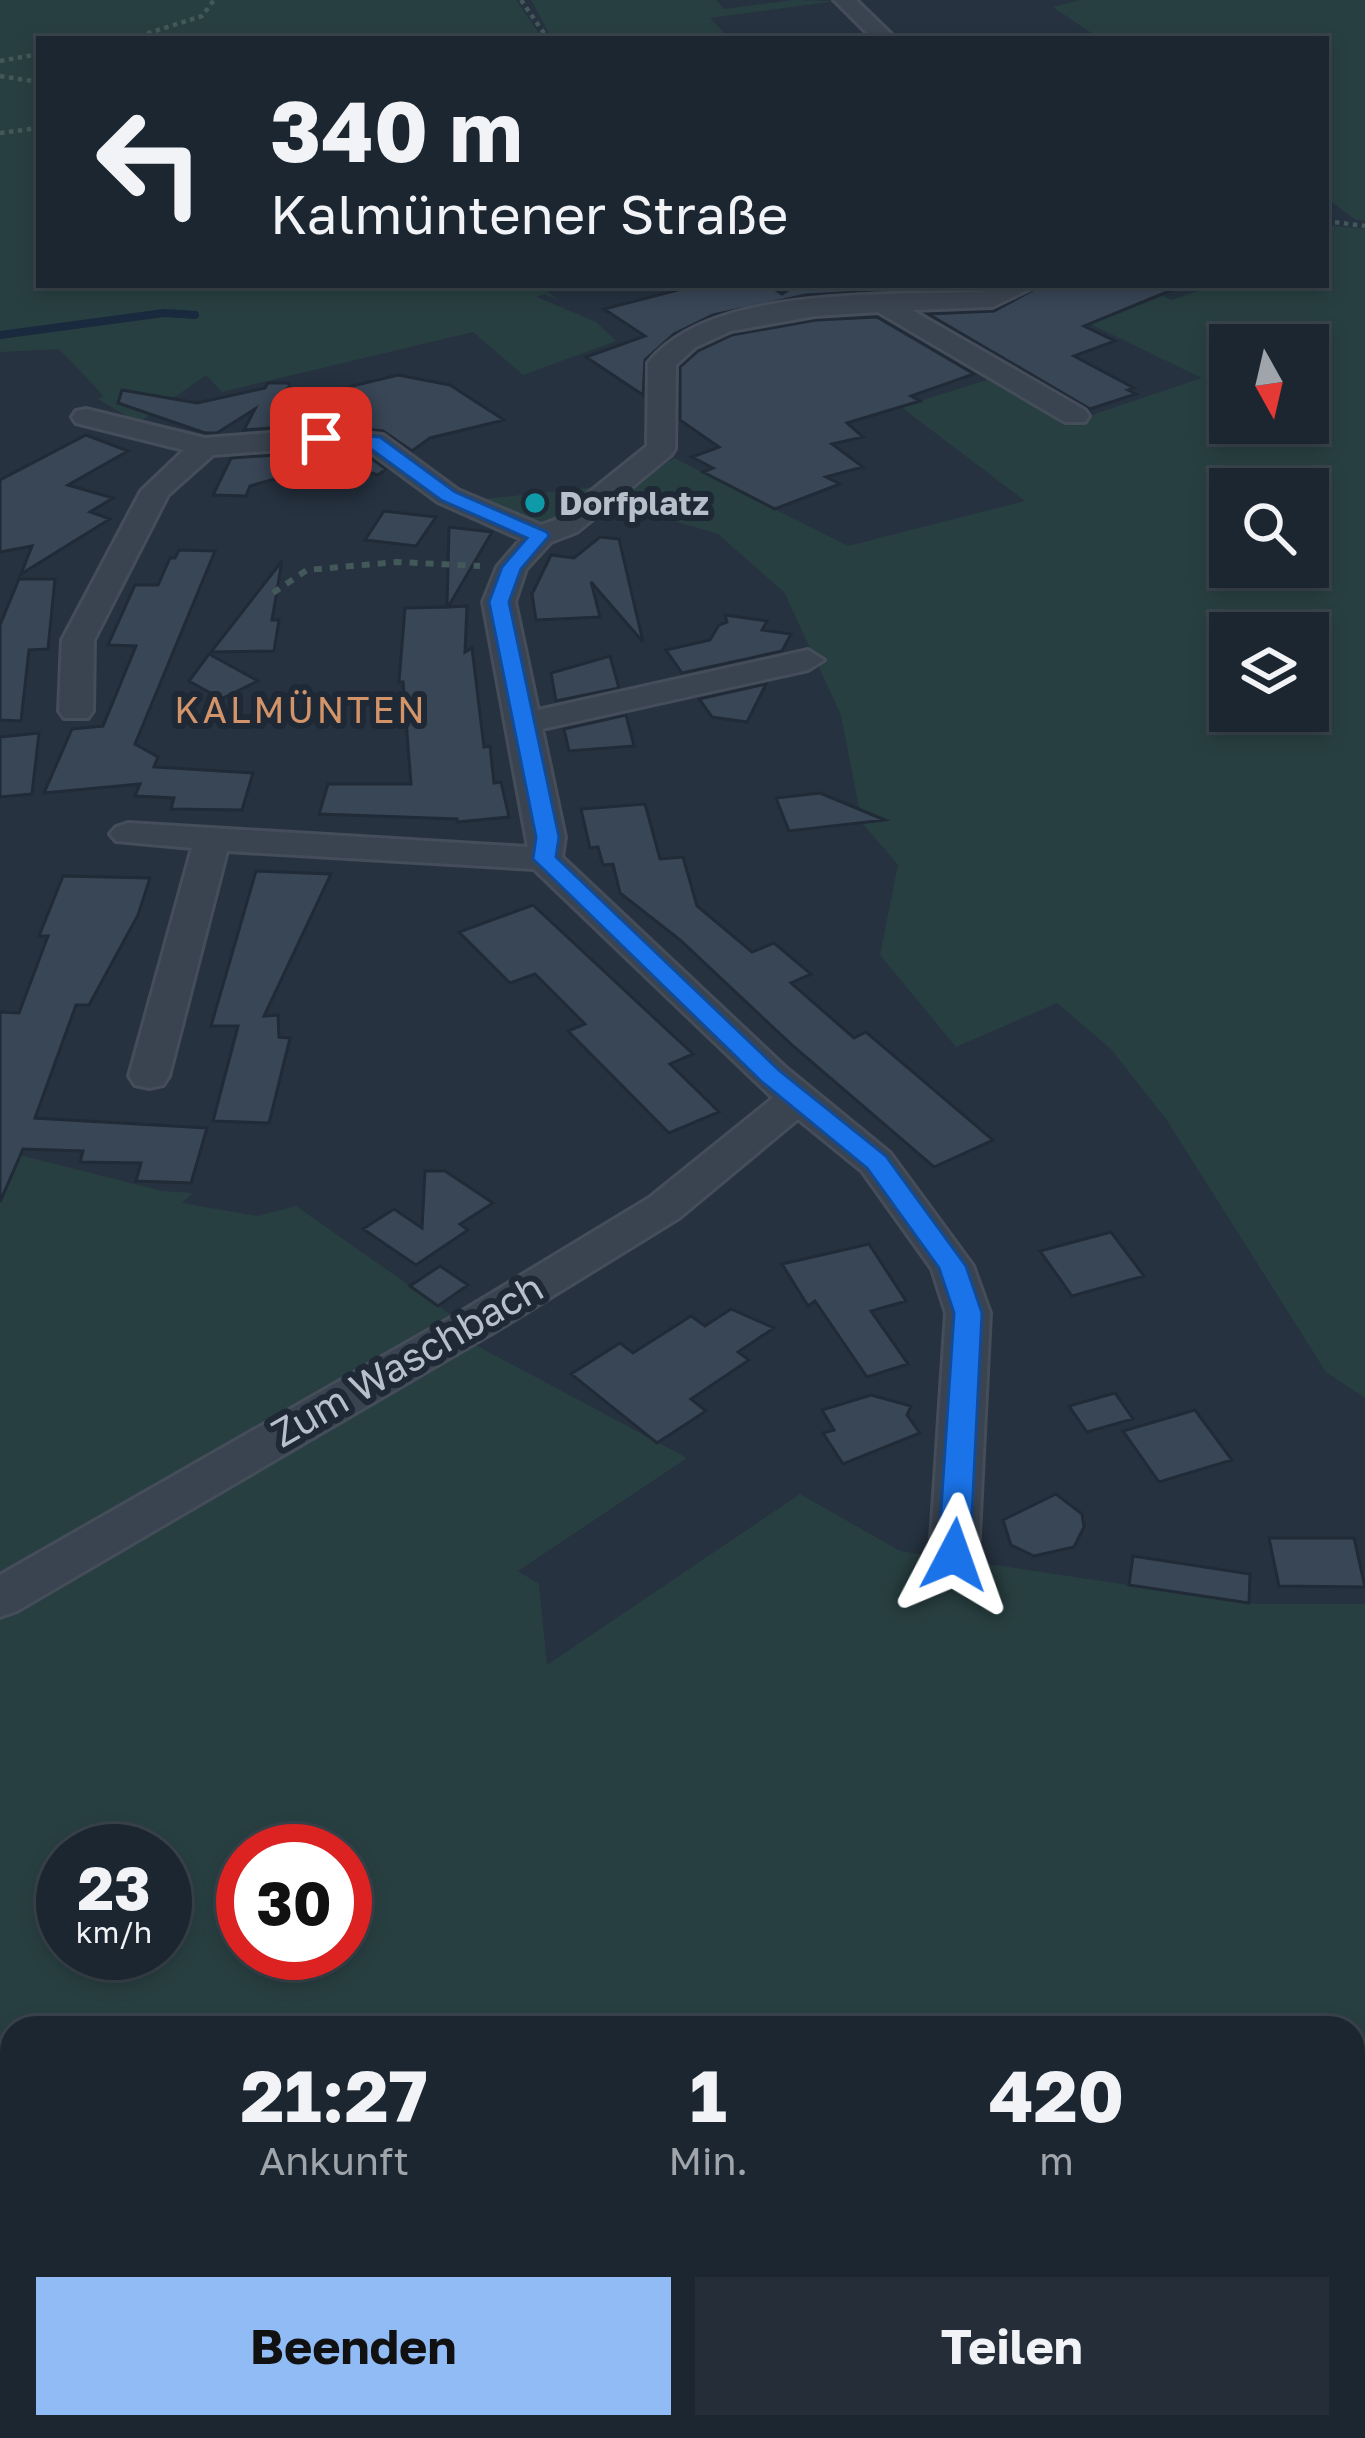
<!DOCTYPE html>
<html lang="de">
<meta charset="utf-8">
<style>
body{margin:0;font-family:"Golos Text",sans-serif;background:#252e38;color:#f1f3f6;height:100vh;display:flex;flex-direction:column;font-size:45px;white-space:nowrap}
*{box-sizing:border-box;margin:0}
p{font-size:39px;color:#a0a5ab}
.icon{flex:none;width:66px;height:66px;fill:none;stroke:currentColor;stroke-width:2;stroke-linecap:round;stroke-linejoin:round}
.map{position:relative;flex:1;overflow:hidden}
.details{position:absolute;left:0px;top:2016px;width:1365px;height:423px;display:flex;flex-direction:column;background:#1c2630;border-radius:36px 36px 0 0;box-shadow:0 6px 18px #0003,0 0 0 3px #3a434c}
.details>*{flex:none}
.hud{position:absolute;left:36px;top:36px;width:1293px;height:252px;border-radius:0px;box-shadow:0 6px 18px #0003,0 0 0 3px #3a434c;background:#1c2630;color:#f1f3f6;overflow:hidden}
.needle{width:78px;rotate:172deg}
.fabs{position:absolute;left:1209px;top:324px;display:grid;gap:24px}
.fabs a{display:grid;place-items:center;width:120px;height:120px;border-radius:0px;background:#1c2630;box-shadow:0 6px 18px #0003,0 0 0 3px #3a434c;font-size:60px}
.speed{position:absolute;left:36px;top:1824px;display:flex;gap:24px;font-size:60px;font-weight:700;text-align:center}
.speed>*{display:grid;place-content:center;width:156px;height:156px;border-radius:50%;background:#1c2630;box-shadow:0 6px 18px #0003,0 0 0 3px #3a434c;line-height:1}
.speed small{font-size:30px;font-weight:400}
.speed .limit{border:18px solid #d22;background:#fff;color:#111}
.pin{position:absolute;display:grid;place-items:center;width:102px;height:102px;color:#fff;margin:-51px;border-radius:24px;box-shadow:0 6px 18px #0006}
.me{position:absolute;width:132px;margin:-66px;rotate:4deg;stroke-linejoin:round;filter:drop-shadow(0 0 9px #0008)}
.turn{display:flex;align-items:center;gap:42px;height:252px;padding:0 36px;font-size:54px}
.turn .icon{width:156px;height:156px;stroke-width:2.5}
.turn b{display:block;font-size:84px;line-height:102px}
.eta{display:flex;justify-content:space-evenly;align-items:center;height:204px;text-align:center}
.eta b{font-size:72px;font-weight:700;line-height:84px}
.primary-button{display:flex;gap:24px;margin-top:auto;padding:24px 36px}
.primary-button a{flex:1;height:138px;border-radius:0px;background:#91bbf5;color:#111;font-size:48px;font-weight:700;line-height:138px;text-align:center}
.primary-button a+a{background:#252e38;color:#f1f3f6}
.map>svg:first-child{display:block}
.green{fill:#283f41;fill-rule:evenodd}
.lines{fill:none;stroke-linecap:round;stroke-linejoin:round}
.stream-far1{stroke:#19293e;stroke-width:8}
.stream{stroke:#19293e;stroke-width:15}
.building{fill:#394656;stroke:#212b37;stroke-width:3}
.minor-casing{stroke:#444d59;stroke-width:6}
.path-far1{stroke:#425859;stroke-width:4.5;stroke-dasharray:4.5 4.5;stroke-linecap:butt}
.path{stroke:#425859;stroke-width:6;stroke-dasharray:8 8;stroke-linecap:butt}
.minor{fill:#3a4450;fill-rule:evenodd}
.route{fill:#1a73e8;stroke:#114b97;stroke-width:3}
.culture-dot{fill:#0f9aa8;stroke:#1f2935;stroke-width:4.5}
.labels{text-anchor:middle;stroke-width:12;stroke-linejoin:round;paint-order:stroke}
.far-poi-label{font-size:33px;font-weight:bold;fill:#b7bfca;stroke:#1f2935;text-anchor:start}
.far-neighbourhood-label{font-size:36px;letter-spacing:3px;fill:#d3946a;stroke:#1f2935}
.street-label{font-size:39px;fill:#b7bfca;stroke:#1f2935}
</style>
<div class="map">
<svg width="1365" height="2438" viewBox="0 0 1365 2438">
<rect width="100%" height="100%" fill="#263240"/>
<path class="green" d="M0,0H516L543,39H39V285H573L546,291L559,300L544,294L537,297L596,322L616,341L523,375L473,332L222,392L206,375L138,423L98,399L104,396L59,349L0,352Z
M531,0H716L724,9L793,0L836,1L710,18L730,39H552Z
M1080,0H1365V221L1356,220L1326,198V39H1100L1053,7Z
M1326,225L1365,229V1398L1326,1372L1166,1119L1111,1049L1057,1003L956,1047L880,955L898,865L862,823L841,715L784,592L718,534L609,502L674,458L848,546L1025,501L901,407L996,377L1071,422L1202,378L1090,324L1161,295L1171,300L1201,290L1192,285H1326ZM1230,345H1308V423H1230ZM1230,489H1308V567H1230ZM1230,633H1308V711H1230Z
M595,487C544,535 535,527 475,500Z
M0,1150L162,1191L193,1193L182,1203L257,1216L296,1206L450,1314L0,1580Z
M468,1341L687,1458L518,1571L539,1584L547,1665L800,1494L900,1551L1255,1604H1365V2438H0V1610ZM63,1851H165V1953H63ZM243,1851H345V1953H243ZM12,2028H1353V2427H12Z"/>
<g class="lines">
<path class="stream-far1" d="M0,335L164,313L195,315"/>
<path class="stream" d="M0,2153L12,2161
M444,2427L452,2438"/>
</g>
<path class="building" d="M697,285H768L782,294L796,285H991L806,295L713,315L674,334L645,360L643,395L586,357L645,336L604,309Z
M1042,285H1184L1084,326L1115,341L1074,356L1134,388L1128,390L1136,394L1090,409L928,314L994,311Z
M877,317L974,374L911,396L920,401L847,423L863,437L832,444L863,467L826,477L840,484L775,509L703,472L713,468L692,457L719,447L680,420V367L698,351L732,335L816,320Z
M398,375L450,385L504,420L430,438L412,451L383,431L321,424L244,430L255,409L217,433H205L118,403L122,390L197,403L265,388L268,383H288L290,387L279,394L286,402Z
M86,435L128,451L68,485L113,498L90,512L110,519L21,574L32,546L0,552V480Z
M321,452L364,453L386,469L378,475L334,462L250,486L246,496L213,495L231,458Z
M384,511L436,517L416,546L365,540Z
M449,527L492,532L448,607L467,606L465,652L472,648L484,747L490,746L494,783L501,782L509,817L457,822V819L319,814L328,784H411L403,682H399L405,608L447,607Z
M600,537L619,539L643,642L591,582L600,617L536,620L532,594L551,555L574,558Z
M179,550L215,551L135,744L158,757L154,767L253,773L242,810L171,809L174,798L135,796L140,784L44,793L72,729L103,726L136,646L108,645L135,585H158L170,558H175Z
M282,561L272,620H279L274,651L211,652Z
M19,579H55L48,649L29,650L21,721L0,720V625Z
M725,615L767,621L762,630L791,634L782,651L682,673L666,650L710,640L719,625L727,622Z
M209,654L258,681L221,699L189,681Z
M610,656L619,688L556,701L551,673Z
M766,684L747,722L712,717L699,699Z
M626,715L634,746L569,751L564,729Z
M39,733L32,794L0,797V737Z
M820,793L885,820L789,831L776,798Z
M645,804L660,859L683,857L697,906L752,952L774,943L811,974L791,983L854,1038L866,1032L993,1140L934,1167L793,1046L680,940L620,893L613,864L603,865L598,847L590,848L581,809Z
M256,871L331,874L264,1016L278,1015L279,1037L290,1038L269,1123L213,1121L238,1026H211Z
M63,876L150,878L138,915L89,1005H76L35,1118L207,1128L191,1183L136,1181L141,1163L80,1162L83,1151L23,1149L0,1202V1012L19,1013L48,936H39Z
M533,905L693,1054L670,1064L719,1112L669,1133L568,1031L585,1024L535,974L510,983L459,932Z
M425,1171H445L493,1203L460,1224L468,1230L416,1265L363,1229L394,1209L422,1228Z
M1111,1232L1144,1276L1072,1296L1040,1251Z
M869,1244L906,1301L871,1311L908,1364L867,1377L815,1301L808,1306L782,1264Z
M440,1266L468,1285L438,1306L410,1286Z
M731,1309L774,1328L738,1352L749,1360L691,1399L706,1411L657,1443L571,1374L620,1343L633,1353L691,1316L705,1326Z
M1115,1393L1133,1419L1087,1432L1069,1406Z
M871,1395L911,1406L907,1415L920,1433L843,1464L823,1433L834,1430L822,1410Z
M1195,1410L1232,1460L1159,1482L1123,1431Z
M1056,1494L1082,1514L1084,1527L1074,1547L1034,1556L1011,1545L1003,1520Z
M1269,1538H1354L1365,1587L1279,1586Z
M1133,1556L1250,1574L1249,1603L1129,1585Z"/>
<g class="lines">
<g class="minor-casing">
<path id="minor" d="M834,0H856L896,39H873Z
M1003,285H1038L992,307L912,310L1085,410L1089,416L1085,422H1065L878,312L815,316L731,331L696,347L676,365L675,449L671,455L577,532L551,542L526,569L515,602L538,710L808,650L824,660L808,670L542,729L565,837L562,857L785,1067L890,1153L973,1266L990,1313L978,1555L971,1568L954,1573L937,1568L930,1555L946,1313L932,1269L862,1171L798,1119L679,1218L494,1332L17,1611L0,1617V1575L464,1310L649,1198L773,1098L534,869L227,851L169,1076L163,1085L149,1088L135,1085L129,1076L192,848L116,841L110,834L116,827L128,823L528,847L483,602L497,567L521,539L438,502L366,449L321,447L213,455L168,495L94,640L93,711L88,718H64L59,711L62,640L141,491L184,450L76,423L72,417L76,411L86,409L205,438L321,429L383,435L458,490L541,525L555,520L647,446L648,363C711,283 894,297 988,291Z
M0,2178L12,2183V2244L0,2239Z
M293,2427H365L370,2438H297Z"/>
</g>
<path class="path-far1" d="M521,0L548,39
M130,39L202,16L214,0
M0,61L39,54
M0,76L39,82
M0,133L39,128
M1326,221L1365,226"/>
<path class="path" d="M273,593L307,570L397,562L480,566"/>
<use href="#minor" class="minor"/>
</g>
<path class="route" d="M321,433L380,437L455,492L547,532L549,536L521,569L509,602L559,837L556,857L780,1071L886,1156L966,1266L982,1313L970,1555L965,1563H943L938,1555L954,1313L939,1268L867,1168L762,1082L533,859L536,837L489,602L502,567L527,538L441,500L368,447L314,442L312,438Z"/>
<circle class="culture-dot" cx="535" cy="503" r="12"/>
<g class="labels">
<g class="far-poi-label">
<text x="559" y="515">Dorfplatz</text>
</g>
<g class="far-neighbourhood-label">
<text x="301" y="723">KALMÜNTEN</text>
</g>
<g class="street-label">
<text transform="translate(407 1360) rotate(-30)" y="14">Zum Waschbach</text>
</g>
</g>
</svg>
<div class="fabs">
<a><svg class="needle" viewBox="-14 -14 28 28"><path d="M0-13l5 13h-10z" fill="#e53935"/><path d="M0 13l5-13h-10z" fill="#a0a5ab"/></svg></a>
<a><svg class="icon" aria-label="search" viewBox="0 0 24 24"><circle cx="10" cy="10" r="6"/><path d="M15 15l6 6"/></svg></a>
<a><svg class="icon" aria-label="layers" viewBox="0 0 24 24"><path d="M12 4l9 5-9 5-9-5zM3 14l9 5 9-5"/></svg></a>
</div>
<div class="speed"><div>23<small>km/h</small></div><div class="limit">30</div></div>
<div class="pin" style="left:321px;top:438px;background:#d93025"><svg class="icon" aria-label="arrive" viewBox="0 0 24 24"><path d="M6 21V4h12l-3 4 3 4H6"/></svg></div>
<svg class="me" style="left:954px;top:1555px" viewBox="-20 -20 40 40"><path d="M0-17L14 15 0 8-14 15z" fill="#1a73e8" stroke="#fff" stroke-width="4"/></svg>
<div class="hud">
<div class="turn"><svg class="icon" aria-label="left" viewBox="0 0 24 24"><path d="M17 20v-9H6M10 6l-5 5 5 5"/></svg><div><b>340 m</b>Kalmüntener Straße</div></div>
</div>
<section class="details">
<div class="eta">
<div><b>21:27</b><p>Ankunft</p></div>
<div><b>1</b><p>Min.</p></div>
<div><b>420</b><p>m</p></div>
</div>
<div class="primary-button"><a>Beenden</a><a>Teilen</a></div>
</section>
</div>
